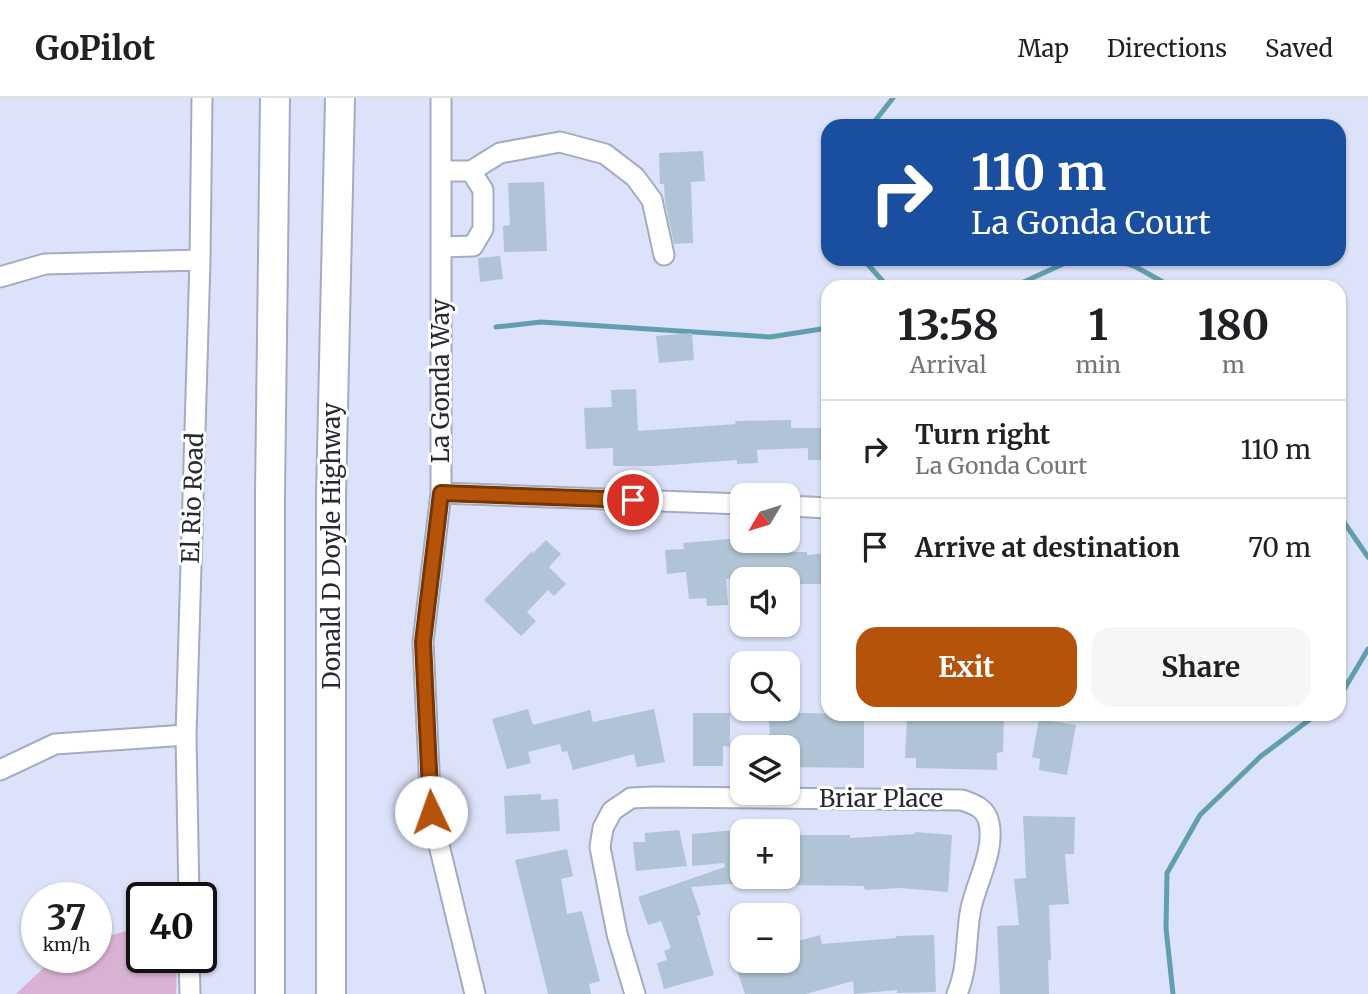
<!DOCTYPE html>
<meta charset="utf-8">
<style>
body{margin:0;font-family:Merriweather,serif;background:#f6f6f6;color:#202124;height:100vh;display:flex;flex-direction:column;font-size:26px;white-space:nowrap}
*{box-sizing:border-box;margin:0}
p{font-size:23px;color:#757577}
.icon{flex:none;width:38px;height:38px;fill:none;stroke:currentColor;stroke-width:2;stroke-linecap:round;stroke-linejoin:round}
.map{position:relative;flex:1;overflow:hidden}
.details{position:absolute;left:821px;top:182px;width:525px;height:441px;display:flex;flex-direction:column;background:#fff;border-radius:21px;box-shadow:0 2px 5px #0004}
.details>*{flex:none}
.banner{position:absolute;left:821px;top:21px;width:525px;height:147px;border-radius:21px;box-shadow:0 2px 5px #0004;background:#1a4fa0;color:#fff;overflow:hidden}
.needle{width:46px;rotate:232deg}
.tools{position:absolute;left:730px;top:385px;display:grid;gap:14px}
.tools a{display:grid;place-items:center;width:70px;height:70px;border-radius:14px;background:#fff;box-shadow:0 2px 5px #0004;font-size:35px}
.speed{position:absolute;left:21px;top:784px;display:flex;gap:14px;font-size:35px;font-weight:700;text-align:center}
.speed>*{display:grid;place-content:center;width:91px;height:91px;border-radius:50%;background:#fff;box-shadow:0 2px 5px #0004;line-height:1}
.speed small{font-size:18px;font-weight:400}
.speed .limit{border:4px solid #111;border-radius:10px;background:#fff;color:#111}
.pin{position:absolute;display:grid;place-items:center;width:60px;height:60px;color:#fff;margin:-30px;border:4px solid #fff;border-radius:50%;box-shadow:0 2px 7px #0007}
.me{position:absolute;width:77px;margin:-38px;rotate:357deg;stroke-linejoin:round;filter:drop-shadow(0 0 5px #0008)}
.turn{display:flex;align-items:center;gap:24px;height:147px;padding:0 35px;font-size:32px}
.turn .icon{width:91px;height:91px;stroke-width:2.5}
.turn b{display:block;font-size:49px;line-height:60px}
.eta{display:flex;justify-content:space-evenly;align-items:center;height:119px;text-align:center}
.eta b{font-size:42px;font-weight:700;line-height:49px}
.primary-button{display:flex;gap:14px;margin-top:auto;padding:14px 35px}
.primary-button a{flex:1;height:80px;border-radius:21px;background:#b45309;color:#fff;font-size:28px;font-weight:700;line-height:80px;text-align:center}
.primary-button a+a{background:#f6f6f6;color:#202124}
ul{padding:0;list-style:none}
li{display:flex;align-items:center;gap:21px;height:98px;padding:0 35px;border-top:2px solid #e0e0e0}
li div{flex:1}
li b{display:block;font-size:26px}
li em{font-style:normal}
header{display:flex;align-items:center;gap:42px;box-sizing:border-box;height:98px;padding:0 35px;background:#fff;border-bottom:2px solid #e0e0e0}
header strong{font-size:33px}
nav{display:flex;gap:38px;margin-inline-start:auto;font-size:24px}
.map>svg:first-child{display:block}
.green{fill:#d9b2d3}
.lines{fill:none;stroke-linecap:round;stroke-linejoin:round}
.stream{stroke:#619fae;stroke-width:5}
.building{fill:#b1c4d5}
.minor-casing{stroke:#a5abc0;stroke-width:23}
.highway-casing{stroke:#a5abc0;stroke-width:32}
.minor{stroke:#fff;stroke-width:19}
.highway{stroke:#fff;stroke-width:28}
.route-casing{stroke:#753606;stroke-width:18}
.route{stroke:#b45309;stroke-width:12}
.labels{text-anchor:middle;stroke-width:6;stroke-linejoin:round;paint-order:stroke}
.street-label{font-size:24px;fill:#282a33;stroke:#fff}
</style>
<header>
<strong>GoPilot</strong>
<nav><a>Map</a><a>Directions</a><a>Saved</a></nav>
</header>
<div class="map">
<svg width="1368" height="896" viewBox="0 0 1368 896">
<rect width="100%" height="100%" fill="#dce2f9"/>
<path class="green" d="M142,829V859H177L176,896H16L55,859H96V841Z"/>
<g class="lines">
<path class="stream" d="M871,28L893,0
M863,161L888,189
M1113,161L1136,169L1172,189
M1013,189L1074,161
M496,229L541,224L770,239L828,230
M1339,417L1368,459
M1339,600L1368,551
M1173,896L1166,830L1167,775L1200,717L1261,658L1317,616"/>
</g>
<path class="building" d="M703,53L705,83L691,84L693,145L674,146L665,104L664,86H660L659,55Z
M544,84L547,153L504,154L503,128L510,127L508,85Z
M500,158L503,181L480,184L478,160Z
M692,235L694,262L659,265L656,238Z
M636,291L638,333L736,326L735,323L791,322V330H828V362H808V350L757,352L758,365L737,366V362L656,368H613V350L586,351L584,310L612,309L611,292Z
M730,441L767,443L768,454H807V457L828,455V486H788V481H726L728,507L707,508L706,500L689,501L686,474L667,476L665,452L684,451L683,445Z
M546,442L561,456L549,469L566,486L554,498L548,492L527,514L536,523L521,538L484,502L532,453L533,455Z
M528,611L533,627L590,612L593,624L654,611L665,664L637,669L634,656L573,672L567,653L562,654L560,646L528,654L531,665L507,671L492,621Z
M693,615H730V649L723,648V668H693Z
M807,615L864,617V670L788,669V649H770L769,616Z
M907,617L1004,619L1003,654L997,655V672L916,670V660H905Z
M1039,621L1076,627L1067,677L1039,672L1040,661L1032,659Z
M541,696V702L558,701L560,733L506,736L504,698Z
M1023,718L1075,719L1074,756H1065L1069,806L1049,807L1051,862H1048L1049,896H1000L997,828L1019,827L1014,781L1026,780Z
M679,732L687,768L636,773L633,744H645V735Z
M736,732L737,745L742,744V785L691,789L701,817L697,818L714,877L664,891L657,865L667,862L664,853L671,850L661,823L648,827L638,799L725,769L724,765L692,768V736Z
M915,734L952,737L948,794L900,790L865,792L864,788L788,787V737H850V740L915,736Z
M567,751L573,778L561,781L567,816L582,813L600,883L589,886L591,896H548L515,762Z
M820,837L822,846L896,840V838L934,837L936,894L897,895V892L854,896L853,883L806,896H745L735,866L745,863H788V846Z"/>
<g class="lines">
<g class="minor-casing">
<path id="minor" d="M441,0V395L423,544L431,714L475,896
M441,73H471L483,92V131L473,148L441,149
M471,73L500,55L560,44L605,56L635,79L652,102L664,157
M0,179L45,166L200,162
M441,395L742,406
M788,408L828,410
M0,672L55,646L186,637
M189,800L186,637L200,162L202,0
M189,859L190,896
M635,896L617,836L600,749L603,730L612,713L631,700L653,699L962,702C974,706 986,710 989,725C995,752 977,783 971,810C965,839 969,868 957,896"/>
</g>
<g class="highway-casing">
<path id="highway" d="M270,896V396L275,0
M331,896V398L340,0"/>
</g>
<use href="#minor" class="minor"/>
<use href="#highway" class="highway"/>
</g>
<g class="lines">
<g class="route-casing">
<path id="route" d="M431,714L423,544L441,395L633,402"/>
</g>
<use href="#route" class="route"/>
</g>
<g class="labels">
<g class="street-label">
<text transform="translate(441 283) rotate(-90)" y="8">La Gonda Way</text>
<text transform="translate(193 400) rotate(-88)" y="8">El Rio Road</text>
<text transform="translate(332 448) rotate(-90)" y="8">Donald D Doyle Highway</text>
<text x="881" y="709">Briar Place</text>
</g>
</g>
</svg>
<div class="tools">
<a><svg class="needle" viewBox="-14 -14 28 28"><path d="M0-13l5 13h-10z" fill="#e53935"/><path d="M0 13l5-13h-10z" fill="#757577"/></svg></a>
<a><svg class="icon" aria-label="sound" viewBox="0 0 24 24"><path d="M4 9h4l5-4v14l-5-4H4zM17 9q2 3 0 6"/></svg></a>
<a><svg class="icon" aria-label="search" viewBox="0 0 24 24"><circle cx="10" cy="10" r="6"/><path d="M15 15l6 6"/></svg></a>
<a><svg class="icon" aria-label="layers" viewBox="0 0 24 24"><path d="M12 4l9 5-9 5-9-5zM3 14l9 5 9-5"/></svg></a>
<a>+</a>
<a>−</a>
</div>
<div class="speed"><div>37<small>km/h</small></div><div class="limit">40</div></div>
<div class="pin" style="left:633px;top:402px;background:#d93025"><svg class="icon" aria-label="arrive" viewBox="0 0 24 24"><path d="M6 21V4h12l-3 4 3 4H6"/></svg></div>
<svg class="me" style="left:431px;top:714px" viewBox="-20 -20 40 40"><circle r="19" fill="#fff"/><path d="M0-13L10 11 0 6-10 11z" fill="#b45309"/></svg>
<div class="banner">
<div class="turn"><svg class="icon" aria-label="right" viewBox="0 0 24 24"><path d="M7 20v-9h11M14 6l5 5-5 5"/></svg><div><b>110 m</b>La Gonda Court</div></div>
</div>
<section class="details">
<div class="eta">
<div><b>13:58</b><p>Arrival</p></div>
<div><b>1</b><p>min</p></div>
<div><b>180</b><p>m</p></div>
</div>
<ul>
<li><svg class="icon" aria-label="right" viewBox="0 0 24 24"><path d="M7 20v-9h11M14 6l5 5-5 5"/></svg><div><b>Turn right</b><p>La Gonda Court</p></div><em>110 m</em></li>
<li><svg class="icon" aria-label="arrive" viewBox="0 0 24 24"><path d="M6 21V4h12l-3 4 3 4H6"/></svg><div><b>Arrive at destination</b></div><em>70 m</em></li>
</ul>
<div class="primary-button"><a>Exit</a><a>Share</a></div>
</section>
</div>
